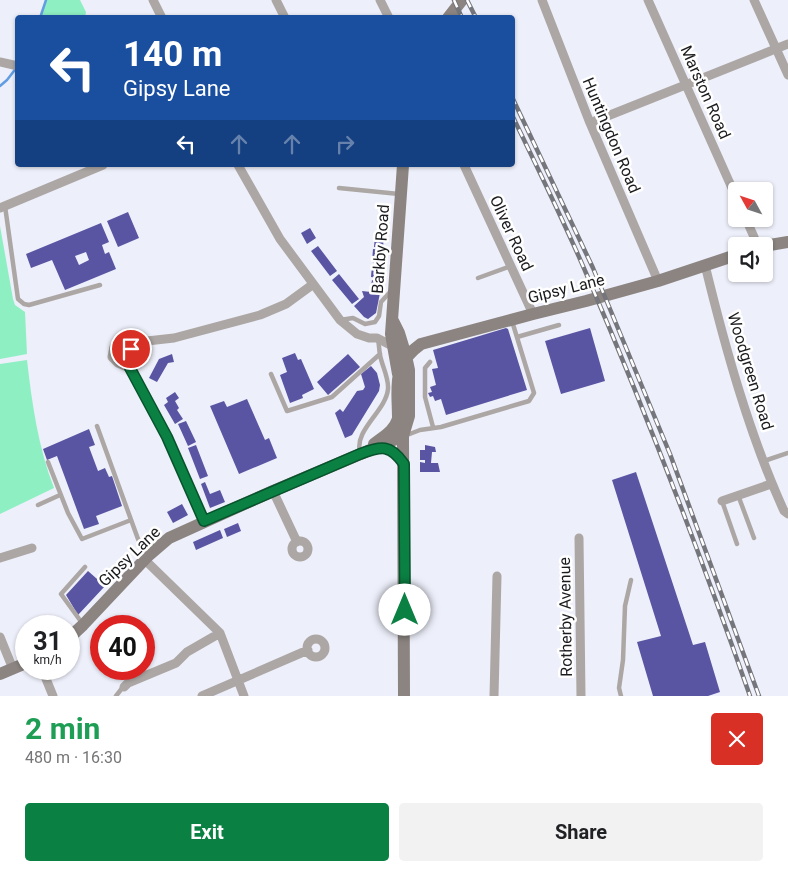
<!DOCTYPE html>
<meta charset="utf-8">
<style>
body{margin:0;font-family:Roboto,sans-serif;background:#f2f2f2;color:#202124;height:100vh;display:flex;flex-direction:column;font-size:19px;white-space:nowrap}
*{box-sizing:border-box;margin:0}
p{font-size:16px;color:#757577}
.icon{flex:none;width:28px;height:28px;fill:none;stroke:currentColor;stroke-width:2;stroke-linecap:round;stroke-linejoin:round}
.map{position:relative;height:696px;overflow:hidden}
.panel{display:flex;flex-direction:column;background:#fff;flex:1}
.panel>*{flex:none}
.hud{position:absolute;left:15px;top:15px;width:500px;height:152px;border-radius:5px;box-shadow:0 1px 4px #0004;background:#1a4fa0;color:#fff;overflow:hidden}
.needle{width:32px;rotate:310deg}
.buttons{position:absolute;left:728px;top:182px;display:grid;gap:10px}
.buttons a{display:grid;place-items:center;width:45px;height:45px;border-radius:5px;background:#fff;box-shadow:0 1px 4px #0004;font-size:25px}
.speed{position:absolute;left:15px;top:615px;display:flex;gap:10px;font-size:25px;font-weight:700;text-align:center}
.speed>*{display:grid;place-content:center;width:65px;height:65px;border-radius:50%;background:#fff;box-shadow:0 1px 4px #0004;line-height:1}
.speed small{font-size:12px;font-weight:400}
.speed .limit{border:8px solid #d22;background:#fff;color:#111}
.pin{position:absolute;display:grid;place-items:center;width:42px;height:42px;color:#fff;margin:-21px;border:2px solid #fff;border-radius:50%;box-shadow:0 1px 5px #0007}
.me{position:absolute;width:55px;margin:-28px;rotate:0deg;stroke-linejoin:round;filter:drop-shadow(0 0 4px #0008)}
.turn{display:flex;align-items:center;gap:18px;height:105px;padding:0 25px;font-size:22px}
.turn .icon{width:65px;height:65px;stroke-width:2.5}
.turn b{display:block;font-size:35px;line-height:42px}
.lanes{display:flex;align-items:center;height:48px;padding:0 25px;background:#0003;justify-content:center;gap:25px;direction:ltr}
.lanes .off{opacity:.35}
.round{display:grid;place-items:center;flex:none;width:52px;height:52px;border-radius:5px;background:#f2f2f2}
.headline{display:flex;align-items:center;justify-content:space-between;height:85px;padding:0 25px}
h1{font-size:30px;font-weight:700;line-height:38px;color:#1e9e55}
.primary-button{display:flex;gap:10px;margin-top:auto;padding:10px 25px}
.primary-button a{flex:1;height:58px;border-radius:5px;background:#0b8043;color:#fff;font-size:20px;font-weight:700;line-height:58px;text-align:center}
.primary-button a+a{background:#f2f2f2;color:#202124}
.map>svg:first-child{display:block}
.green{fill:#8eefc3}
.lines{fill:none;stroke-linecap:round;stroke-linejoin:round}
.stream{stroke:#629de3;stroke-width:2.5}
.building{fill:#5955a3;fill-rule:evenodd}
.lane{stroke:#aca7a4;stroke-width:4.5}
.street{stroke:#aca7a4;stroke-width:9}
.secondary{stroke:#8b8480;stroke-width:12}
.rail-casing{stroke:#75767c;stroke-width:4.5}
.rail{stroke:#fff;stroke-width:2.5;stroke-dasharray:8;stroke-linecap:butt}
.route-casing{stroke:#07532c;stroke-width:12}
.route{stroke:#0b8043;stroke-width:9}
.labels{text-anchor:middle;stroke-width:5;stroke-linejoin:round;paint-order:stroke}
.street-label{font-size:16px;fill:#1a1b1e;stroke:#fff}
</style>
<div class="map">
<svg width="788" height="696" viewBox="0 0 788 696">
<rect width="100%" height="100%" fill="#edeffa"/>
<path class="green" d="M46,0H80L86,12L85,17H40Z
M0,226L13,299L15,305L25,312L27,354L0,359Z
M27,360C32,403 38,447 54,488L0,514V364Z"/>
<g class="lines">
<path class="stream" d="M40,18L46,0
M0,86L7,80L17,67"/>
</g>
<path class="building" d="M128,212L139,238L118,247L107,221Z
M101,223L109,242L102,245L105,254L109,252L116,269L65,290L52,260L31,268L26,254ZM86,252L89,260L79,265L75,256Z
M310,228L316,238L307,244L301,233Z
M375,235H384L383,248L374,247Z
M318,246L337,271L330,276L311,251Z
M373,249L383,250L382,264L372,262Z
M372,264L381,266L380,278L371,277Z
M339,274L359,299L352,304L332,280Z
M372,280L380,281L379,292L370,291Z
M362,291L380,293L376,313L368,319L364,317L354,306L364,297Z
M506,328L508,329L527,390L446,415L441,399L435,401L433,396L430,397L428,393L432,392L430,387L436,385L432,369L438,368L433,350Z
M590,328L605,381L561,394L545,341Z
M295,353L298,360L301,359L314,389L302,395L303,398L290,403L280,375L287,372L282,358Z
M172,354L174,362L168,363L157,382L149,378L159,359Z
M348,354L360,367L328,395L317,382Z
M371,366L377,373L380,385L379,391L352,435L345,438L335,413L340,409L343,412L357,391L363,390L365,387L361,374Z
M175,392L179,398L175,401L179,408L177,410L183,419L175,424L164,405L168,402L166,398Z
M247,399L265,440L269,438L277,458L239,474L210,406L224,401L227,407Z
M186,421L196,442L188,446L178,424Z
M89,429L95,445L89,447L98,471L105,468L109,477L112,476L122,506L96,516L99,524L84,529L57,456L47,460L43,449Z
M196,445L208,476L200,479L188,448Z
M425,445L435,447L436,452H432L431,463H438L440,472H420V462L425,463V460H420V450H425Z
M636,472L693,645L705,642L720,692L708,696H653L637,642L661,636L612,480Z
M205,482L210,494L220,490L225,502L210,508L201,484Z
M182,504L188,515L173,523L167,512Z
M238,523L241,531L227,537L224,529Z
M220,530L223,538L196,550L193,542Z
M88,571L105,586L78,615L66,595Z"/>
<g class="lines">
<path class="lane" d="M339,188L399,194
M5,206L18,299L24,304L29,305L100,285
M478,278L511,266
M340,320L353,318L365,324L375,322L379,316L381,302L391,291
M517,337L559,325
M430,362L425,368V397L433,427
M271,374L287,411L332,397L380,354
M97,426L138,539L148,555
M407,435L420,430L441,427L529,401L534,393L512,321
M360,452C354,430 386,411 388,389C389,378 382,366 380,355C379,349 379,344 378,339
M764,461L788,453
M48,462L68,513L82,539L131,520
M738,495L754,538
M722,501L737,544
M38,505L60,495
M82,623L61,594L85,567
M116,696L123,687
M621,696L619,688L623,660L625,606L631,580"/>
<path class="street" d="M153,0L162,18
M276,0L285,18
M380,0L389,18
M542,0L590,123L658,281
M648,0L736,197
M754,0L788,75
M0,62L18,66
M590,123L788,44
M238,165L280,239L340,320L357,334L369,338H377L396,348
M464,165L533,314
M0,208L103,165
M746,219L758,246
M705,265C725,347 749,434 784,511L788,514
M130,368L118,363L112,357L114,347L122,340L138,342
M273,491L297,542
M722,501L771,484
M204,521L167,437L130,368C129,357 131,350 138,342L174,338L260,315L286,304L312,285
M579,538L581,696
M292 549a8 8 0 1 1 16 0a8 8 0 1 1-16 0Z
M0,558L32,548
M145,560L220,633L244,696
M0,637L13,669
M307 648a9 9 0 1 1 18 0a9 9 0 1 1-18 0Z
M42,669L53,696
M124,687L128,683L176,663L187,652L220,633
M202,696L308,650
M494,696L497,576"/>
<path class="secondary" d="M448,18L462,0
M764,246L788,242
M398,374L391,334L403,165
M401,431L403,436L404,696
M374,444C384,436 394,431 398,419C398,386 391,365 421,344L533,314L586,301L658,281L736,255
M69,638L83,625L148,556L169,538L273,491L403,436L409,416V370L406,356L399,333L393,321
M0,674L26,663"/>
<g class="rail-casing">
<path id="rail" d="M454,0L462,18
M467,0L476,18
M512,97L593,268L670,454L759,696
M512,115C537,167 563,219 586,273C646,412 700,553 750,696"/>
</g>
<use href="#rail" class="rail"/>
</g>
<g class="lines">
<g class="route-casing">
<path id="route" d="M131,349L129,361L130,368L167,437L204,521L360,454C382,446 390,444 404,464L405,610"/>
</g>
<use href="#route" class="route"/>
</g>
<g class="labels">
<g class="street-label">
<text transform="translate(706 92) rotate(66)" y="6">Marston Road</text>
<text transform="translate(612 135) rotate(67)" y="6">Huntingdon Road</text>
<text transform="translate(512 233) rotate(65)" y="6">Oliver Road</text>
<text transform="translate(380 249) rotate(-86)" y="6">Barkby Road</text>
<text transform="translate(566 288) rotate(-14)" y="6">Gipsy Lane</text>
<text transform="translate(751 371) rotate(73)" y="6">Woodgreen Road</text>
<text transform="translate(129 556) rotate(-44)" y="6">Gipsy Lane</text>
<text transform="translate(565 617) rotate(-91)" y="6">Rotherby Avenue</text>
</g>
</g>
</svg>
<div class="buttons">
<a><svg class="needle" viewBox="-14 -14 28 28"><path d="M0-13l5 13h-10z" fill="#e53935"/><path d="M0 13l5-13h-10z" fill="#757577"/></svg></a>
<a><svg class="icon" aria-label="sound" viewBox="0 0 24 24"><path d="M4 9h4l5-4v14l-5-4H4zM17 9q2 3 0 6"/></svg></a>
</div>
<div class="speed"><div>31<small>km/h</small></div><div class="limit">40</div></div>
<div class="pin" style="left:131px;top:349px;background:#d93025"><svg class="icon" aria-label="arrive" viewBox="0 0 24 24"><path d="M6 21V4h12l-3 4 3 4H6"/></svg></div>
<svg class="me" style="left:405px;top:610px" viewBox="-20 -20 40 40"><circle r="19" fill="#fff"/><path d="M0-13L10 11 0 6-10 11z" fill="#0b8043"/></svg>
<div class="hud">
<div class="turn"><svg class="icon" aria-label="left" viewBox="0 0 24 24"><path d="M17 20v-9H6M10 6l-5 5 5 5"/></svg><div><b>140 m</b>Gipsy Lane</div></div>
<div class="lanes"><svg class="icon" aria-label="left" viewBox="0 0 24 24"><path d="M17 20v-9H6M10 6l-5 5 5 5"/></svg><svg class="icon off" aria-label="ahead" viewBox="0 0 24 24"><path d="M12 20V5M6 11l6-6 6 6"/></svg><svg class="icon off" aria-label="ahead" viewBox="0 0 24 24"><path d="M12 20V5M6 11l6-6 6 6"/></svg><svg class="icon off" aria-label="right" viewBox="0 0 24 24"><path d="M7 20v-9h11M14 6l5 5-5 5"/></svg></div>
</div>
</div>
<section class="panel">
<div class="headline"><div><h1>2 min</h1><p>480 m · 16:30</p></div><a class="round" style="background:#d93025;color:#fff"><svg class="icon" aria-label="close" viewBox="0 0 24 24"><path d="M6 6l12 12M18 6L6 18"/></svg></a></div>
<div class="primary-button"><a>Exit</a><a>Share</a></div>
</section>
